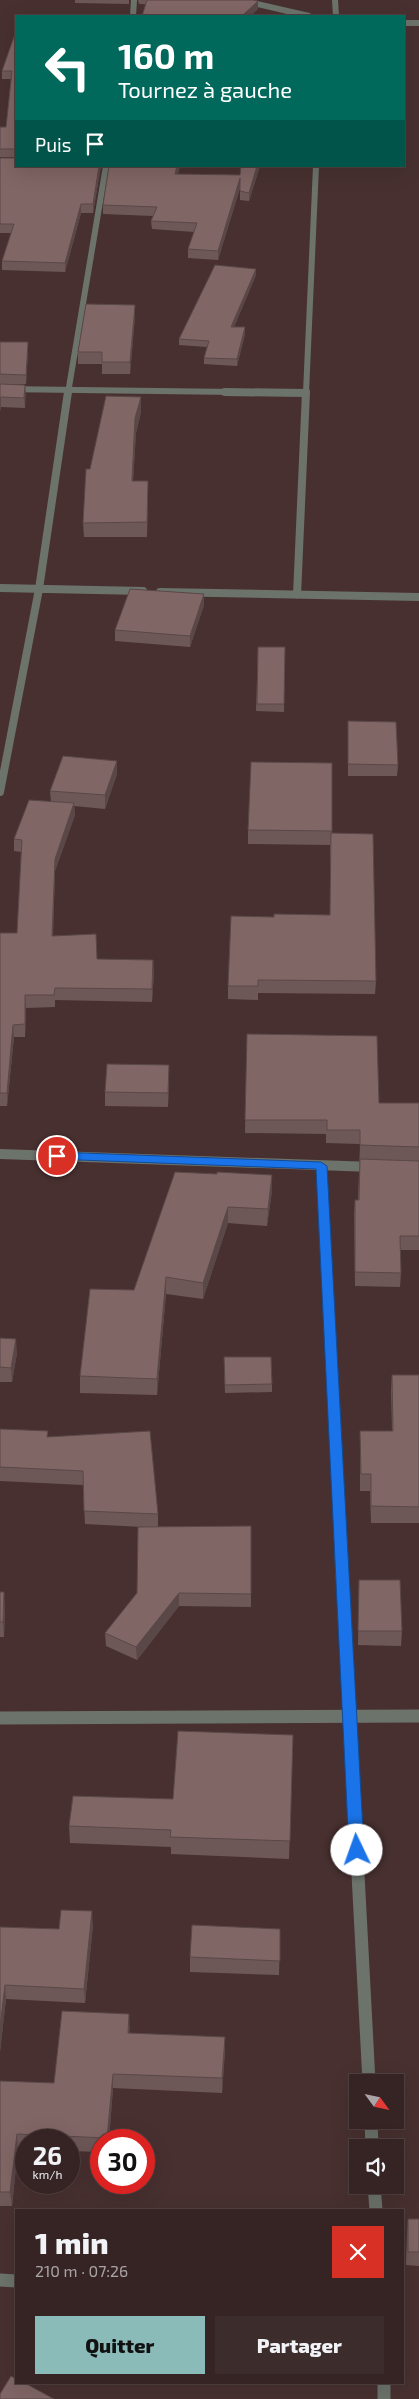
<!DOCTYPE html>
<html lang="fr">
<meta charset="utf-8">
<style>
body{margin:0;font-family:"Exo 2",sans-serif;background:#3d2c2c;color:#f1f3f6;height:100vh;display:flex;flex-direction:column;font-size:19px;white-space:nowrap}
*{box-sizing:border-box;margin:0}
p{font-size:16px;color:#aaa4a6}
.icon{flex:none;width:28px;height:28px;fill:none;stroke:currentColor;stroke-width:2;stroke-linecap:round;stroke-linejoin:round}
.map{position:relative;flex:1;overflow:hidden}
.side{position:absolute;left:15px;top:2209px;width:389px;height:175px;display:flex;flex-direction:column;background:#362424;border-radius:0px;box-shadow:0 5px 20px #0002,0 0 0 1px #504141}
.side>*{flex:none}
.guide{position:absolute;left:15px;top:15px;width:390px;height:152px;border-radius:0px;box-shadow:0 5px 20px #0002,0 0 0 1px #504141;background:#00695c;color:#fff;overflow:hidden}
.needle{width:32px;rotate:123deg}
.buttons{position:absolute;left:349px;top:2074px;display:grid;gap:10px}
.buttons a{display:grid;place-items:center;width:55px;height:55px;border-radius:0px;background:#362424;box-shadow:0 5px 20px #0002,0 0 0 1px #504141;font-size:25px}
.speed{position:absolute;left:15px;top:2129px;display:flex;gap:10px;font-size:25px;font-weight:700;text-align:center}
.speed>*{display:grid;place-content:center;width:65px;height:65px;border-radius:50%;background:#362424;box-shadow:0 5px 20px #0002,0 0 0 1px #504141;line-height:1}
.speed small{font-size:12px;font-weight:400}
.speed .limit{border:8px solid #d22;background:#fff;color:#111}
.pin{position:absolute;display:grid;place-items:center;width:42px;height:42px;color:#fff;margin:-21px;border:2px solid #fff;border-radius:50%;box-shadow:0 1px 5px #0007}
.me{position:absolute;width:55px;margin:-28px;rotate:357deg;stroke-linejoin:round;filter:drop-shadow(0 0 4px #0008)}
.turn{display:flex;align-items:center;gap:18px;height:105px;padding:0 20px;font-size:22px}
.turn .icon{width:65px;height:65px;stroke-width:2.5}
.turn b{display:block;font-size:35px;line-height:42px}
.then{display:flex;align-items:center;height:48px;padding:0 20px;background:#0003;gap:10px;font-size:19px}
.round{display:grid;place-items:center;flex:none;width:52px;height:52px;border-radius:0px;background:#3d2c2c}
.head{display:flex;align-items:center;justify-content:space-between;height:85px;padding:0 20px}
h1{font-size:30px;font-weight:800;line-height:38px}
.action{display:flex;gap:10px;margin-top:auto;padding:10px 20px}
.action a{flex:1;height:58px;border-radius:0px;background:#8bbbb9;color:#111;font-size:20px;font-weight:800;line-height:58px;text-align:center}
.action a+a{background:#3d2c2c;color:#f1f3f6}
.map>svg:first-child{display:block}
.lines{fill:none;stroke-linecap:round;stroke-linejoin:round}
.street-far3{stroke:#6c736b;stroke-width:6}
.street-far2{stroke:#6c736b;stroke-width:8}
.street-far1{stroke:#6c736b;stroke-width:10}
.street{stroke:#6c736b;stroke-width:13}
.wall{fill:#6e5857}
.shaded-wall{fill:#5a4747}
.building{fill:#806665;stroke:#5a4747}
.route{fill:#1a73e8;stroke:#114b97}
</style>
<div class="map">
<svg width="419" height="2399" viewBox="0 0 419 2399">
<rect width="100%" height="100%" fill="#483030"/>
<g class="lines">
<path class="street-far3" d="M240,0L309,16
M335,0L336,16
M133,16L134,0
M404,23H419
M0,389L305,393
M68,393L106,166
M306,393L316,166"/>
<path class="street-far2" d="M225,392L305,393
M0,588L143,591
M160,592L419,597
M297,595L306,392
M0,792L39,589L68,392"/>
<path class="street-far1" d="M0,1154L373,1167
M321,1166L341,1555"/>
<path class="street" d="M341,1553L369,2082
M0,1718L419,1716
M371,2120L372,2148
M374,2185L376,2210
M0,2280L16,2281
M384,2382V2399"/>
</g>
<path class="wall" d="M75,0H129V4L75,3Z
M138,0H253L258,1V9L139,4Z
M16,31V157H0V127H6L11,79H2V71Z
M0,158L16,166H101L93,213H81L65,272L2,270V261L11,233H0Z
M109,166H180L178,174L240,175L241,166H260L249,201L240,200V188L218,260L188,258V249L194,232L152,229L151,221L153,216L103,214V205Z
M256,269V275L234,327H245V334L237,366L204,364V358L207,347L179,345V339Z
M135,316L130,374H102V364H78V352Z
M0,342H28V351L26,384H0Z
M0,384L25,385V408L1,407L0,411Z
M141,397V412L136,433L133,481H148L147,537H84L83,523L90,469Z
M204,605L190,647L115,641V630Z
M258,647H285L284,712L256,711Z
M348,721L398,765L397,776H348Z
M332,763V833L376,981L375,994L258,993V1000L228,999V986L274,917L330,915V845L248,844V830Z
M117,774L105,809L74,806L75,815L55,871L53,936L97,959L154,972L152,1002L55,1000V1007L26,1008L25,1037H14L7,1106H0V933H17L21,852L14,851V839L51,802L50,791Z
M247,1034L379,1103H419V1250H400L401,1273L400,1287L355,1286L354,1214L355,1200H358L360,1144L326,1143V1134L245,1133Z
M169,1079L168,1107L105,1106V1092Z
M175,1172L272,1191L267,1226L228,1223L203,1299L166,1294L157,1395L80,1393V1376L134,1290Z
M0,1338L17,1353L12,1382H0Z
M224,1366L272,1384V1392L225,1393Z
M392,1375H419V1523H371L370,1491H360V1431H392L391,1391Z
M0,1429L48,1437L158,1514V1527L251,1594V1607L179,1606L137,1660L106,1646L105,1633L137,1593L143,1527L85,1524L83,1485L0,1481Z
M359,1580L402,1631L401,1646L358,1645Z
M0,1592L5,1606L4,1637H0Z
M293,1735L289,1859L171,1854V1847L70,1843L69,1826L173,1799Z
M93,1925L85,2003L6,1999L0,2052V1927L59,1929Z
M280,1929L279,1975L190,1972V1957Z
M129,2014V2033L225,2051L222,2093L113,2088L109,2140H101V2152L69,2151V2140H26V2149L18,2148L12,2206H0V2081L54,2083Z
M408,2219H419V2266L406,2265L407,2233Z"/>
<path class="shaded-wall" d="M258,1V9L251,16H242Z
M99,166H101L93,213V204Z
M177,166H180L175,182V174Z
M257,166H260L249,201V193Z
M240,178V187L218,260V251Z
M81,204V213L65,272V263Z
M256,269V275L231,334V327Z
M135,305V316L130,374V362Z
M245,327V334L237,366V359Z
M28,342V351L26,384V375Z
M25,385L26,394L25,408L24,398Z
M1,397V407L0,411V399Z
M141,397V412L136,433L132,496V481L135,418Z
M148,481V496L147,537V522Z
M204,594V605L190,647V636Z
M117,761V774L105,809V795Z
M74,803L75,815L55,871L52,948V936L55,859Z
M153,960L154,972L152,1002V989Z
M25,995L26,1008L25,1037Z
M13,1025L14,1037L7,1106V1093Z
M169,1065V1079L168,1107V1093Z
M272,1175V1191L267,1226L268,1209Z
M228,1207V1223L203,1299V1283Z
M166,1277V1294L157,1395V1379Z
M16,1339L17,1353L12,1382L11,1368Z
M4,1592L5,1606L4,1637L3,1622Z
M179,1593V1606L137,1660L136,1647Z
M92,1911L93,1925L85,2003L84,1989Z
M5,1985L6,1999L0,2052V2028Z
M129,2014L130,2028L128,2047V2033Z
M225,2037V2051L222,2093V2078Z
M113,2074V2088L109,2140H107Z
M17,2134L18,2148L12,2206L10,2192Z"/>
<path class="building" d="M147,0H253L258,1L242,16H142Z
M16,31V149H0V127H6L12,71H2Z
M0,158H16V166H99L93,204H81L65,263L2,261L14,224H0Z
M109,166H177L175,174L240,175L241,166H257L249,193L240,191V178L218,251L188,249L197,223L151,221L157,207L103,205Z
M215,265L256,269L231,327H245L237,359L204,358L209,341L179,339Z
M86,304L135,305L130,362H102V352H78Z
M0,342H28L26,375L0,374Z
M0,384L25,385L24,398L1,397L0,399Z
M106,396L141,397L135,418L132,481H148L147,522L83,523L86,469H90Z
M130,589L204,594L190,636L115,630Z
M258,647H285L284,704H257Z
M348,721L396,722L398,765L348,764Z
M63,756L117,761L105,795L50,791Z
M251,762L332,763V831L248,830Z
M29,800L74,803L55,859L52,936L96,934L97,959L153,960L152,989L55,988L54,995H25V1024L13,1025L7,1093H0V933H17L22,840L14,839Z
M331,833L373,834L376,981L258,980V986H228L231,916L274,917V914L330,915Z
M247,1034L377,1036L379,1103H419V1147L360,1145V1130H327V1120H245Z
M107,1064L169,1065L168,1093L105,1092Z
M360,1159L419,1161V1236H400L401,1273L355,1272V1200H359Z
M175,1172L217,1174V1172L272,1175L268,1209L228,1207L203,1283L166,1277L157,1379L80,1376L90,1289L134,1290Z
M0,1338L16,1339L11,1368L0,1367Z
M224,1357H271L272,1384L225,1385Z
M392,1375H419V1507L371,1506V1474H361L360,1431H393Z
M0,1429L48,1431L47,1437L150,1431L158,1514L84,1511L83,1471L0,1467Z
M251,1526V1594L179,1593L136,1647L105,1633L137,1593L138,1527Z
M359,1580H400L402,1631H358Z
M0,1592H4L3,1622H0Z
M178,1731L293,1735L290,1841L170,1837L171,1830L69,1826L73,1796L173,1799Z
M61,1910L92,1911L84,1989L5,1985L0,2028V1927L59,1929Z
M192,1925L280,1929V1961L190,1957Z
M62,2011L129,2014L128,2033L225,2037L222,2078L113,2074L107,2138L17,2134L10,2192H0V2081L54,2083Z
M408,2219H419V2252H408Z
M11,2376L16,2379V2382H23L54,2399H0V2394Z"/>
<path class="route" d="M57,1152L321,1162L327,1166L364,1850L362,1855L357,1856L352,1855L349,1850L316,1169L53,1159L51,1156Z"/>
</svg>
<div class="buttons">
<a><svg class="needle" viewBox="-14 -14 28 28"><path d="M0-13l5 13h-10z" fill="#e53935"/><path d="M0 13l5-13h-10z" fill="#aaa4a6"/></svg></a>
<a><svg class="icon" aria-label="sound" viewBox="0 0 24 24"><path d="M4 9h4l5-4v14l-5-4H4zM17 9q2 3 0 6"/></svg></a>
</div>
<div class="speed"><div>26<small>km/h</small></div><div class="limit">30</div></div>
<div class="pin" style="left:57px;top:1156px;background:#d93025"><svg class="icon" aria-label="arrive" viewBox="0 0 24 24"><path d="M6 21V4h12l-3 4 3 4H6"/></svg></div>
<svg class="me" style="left:357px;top:1850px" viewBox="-20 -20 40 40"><circle r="19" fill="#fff"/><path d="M0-13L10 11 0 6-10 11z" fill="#1a73e8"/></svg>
<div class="guide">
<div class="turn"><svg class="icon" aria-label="left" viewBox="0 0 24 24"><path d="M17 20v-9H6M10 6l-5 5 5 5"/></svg><div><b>160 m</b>Tournez à gauche</div></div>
<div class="then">Puis<svg class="icon" aria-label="arrive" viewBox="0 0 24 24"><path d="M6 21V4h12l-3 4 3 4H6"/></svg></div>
</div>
<section class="side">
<div class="head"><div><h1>1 min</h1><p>210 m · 07:26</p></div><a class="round" style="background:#d93025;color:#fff"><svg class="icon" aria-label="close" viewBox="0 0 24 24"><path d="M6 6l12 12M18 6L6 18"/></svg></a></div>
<div class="action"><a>Quitter</a><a>Partager</a></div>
</section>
</div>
